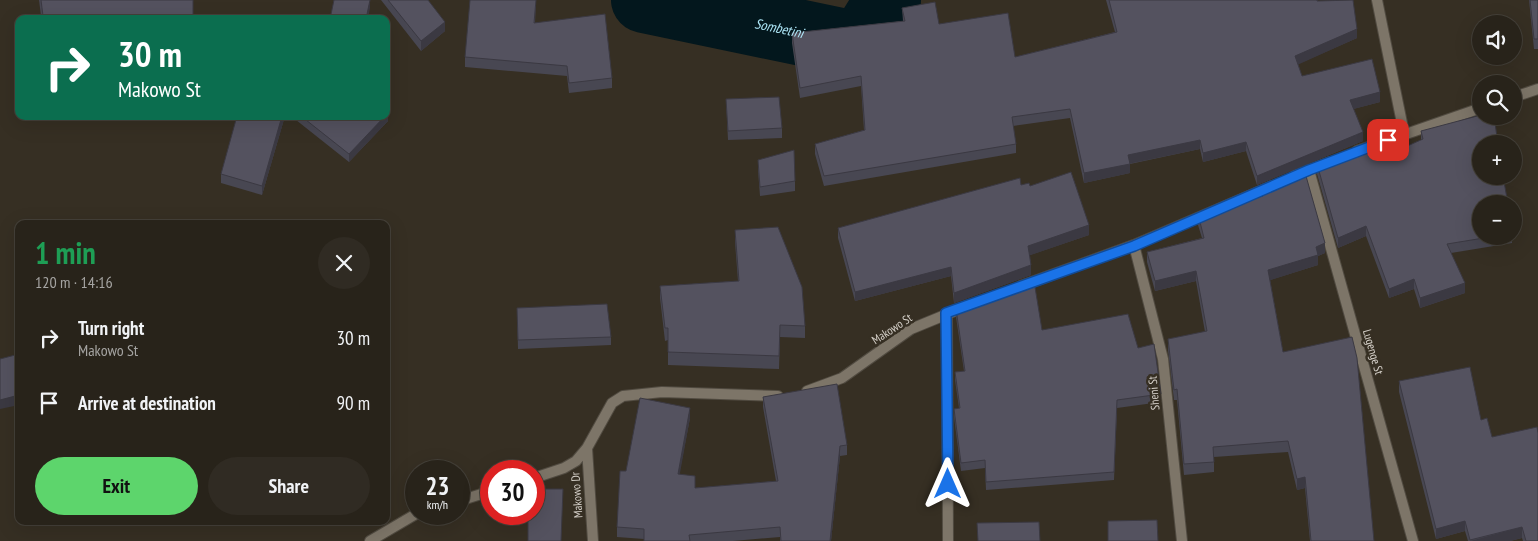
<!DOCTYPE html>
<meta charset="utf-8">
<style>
body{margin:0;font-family:"PT Sans Narrow",sans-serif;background:#302b23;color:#f1f3f6;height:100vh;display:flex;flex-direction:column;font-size:19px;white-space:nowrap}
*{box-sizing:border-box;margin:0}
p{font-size:16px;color:#a5a4a2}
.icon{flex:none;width:28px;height:28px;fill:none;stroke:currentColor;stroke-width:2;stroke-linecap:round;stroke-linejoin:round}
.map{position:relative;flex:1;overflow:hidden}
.side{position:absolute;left:15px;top:220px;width:375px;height:305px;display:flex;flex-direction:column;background:#28231a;border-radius:10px;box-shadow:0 5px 20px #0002,0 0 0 1px #444039}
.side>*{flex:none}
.banner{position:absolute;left:15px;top:15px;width:375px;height:105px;border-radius:10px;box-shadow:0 5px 20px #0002,0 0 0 1px #444039;background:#0b6e4f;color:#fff;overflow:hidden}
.controls{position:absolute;left:1472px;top:15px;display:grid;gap:10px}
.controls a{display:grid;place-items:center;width:50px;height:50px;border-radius:50%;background:#28231a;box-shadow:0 5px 20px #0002,0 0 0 1px #444039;font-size:25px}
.speed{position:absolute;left:405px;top:460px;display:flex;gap:10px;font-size:25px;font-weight:700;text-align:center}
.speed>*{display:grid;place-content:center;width:65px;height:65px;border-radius:50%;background:#28231a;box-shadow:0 5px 20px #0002,0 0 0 1px #444039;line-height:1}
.speed small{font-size:12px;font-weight:400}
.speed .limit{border:8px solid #d22;background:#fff;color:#111}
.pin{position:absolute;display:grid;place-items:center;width:42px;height:42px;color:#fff;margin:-21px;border-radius:10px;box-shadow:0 2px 8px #0006}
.me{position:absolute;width:55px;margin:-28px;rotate:0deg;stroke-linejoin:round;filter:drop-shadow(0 0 4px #0008)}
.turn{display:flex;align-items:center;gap:18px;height:105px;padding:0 20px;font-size:22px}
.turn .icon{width:65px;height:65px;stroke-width:2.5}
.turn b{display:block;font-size:35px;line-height:42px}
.round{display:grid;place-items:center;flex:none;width:52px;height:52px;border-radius:26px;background:#302b23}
.overview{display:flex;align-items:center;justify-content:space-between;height:85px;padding:0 20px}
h1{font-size:30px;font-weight:700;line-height:38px;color:#1e9e55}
.cta{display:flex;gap:10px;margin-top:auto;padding:10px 20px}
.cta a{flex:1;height:58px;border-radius:30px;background:#5dd56c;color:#111;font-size:20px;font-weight:700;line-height:58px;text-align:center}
.cta a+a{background:#302b23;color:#f1f3f6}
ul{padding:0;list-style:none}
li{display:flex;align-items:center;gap:15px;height:65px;padding:0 20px}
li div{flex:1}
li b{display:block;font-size:19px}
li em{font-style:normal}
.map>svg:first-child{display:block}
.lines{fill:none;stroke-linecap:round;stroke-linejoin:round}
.river{stroke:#03171d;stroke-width:66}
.minor-casing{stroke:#514b41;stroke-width:12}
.minor{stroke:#7d7568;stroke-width:10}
.wall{fill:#484752}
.shaded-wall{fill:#3b3942}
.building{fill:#54525f;stroke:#3b3942}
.route-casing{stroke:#114b97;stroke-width:12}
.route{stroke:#1a73e8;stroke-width:9}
.labels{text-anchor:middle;stroke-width:5;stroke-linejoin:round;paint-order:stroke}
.street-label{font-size:12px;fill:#d6d1ca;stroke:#362f23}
.water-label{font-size:14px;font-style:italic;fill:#afe8f9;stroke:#362f23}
</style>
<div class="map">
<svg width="1538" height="541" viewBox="0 0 1538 541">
<rect width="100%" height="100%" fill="#362f23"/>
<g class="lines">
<path class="river" id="s1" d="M644,0L860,45L888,0"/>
<g class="minor-casing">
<path id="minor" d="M1377,0L1404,133
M1514,97L1538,89
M1357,151L1481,108
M1309,170L1413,541
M1294,176L1330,162
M1134,245L1163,359L1182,541
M1021,286L1134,245L1272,186
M947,313L948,541
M807,391L842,378L911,329L967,306
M587,448L593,541
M534,478L564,468L576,461L587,448L612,403L623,396L662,392L778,396
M459,501L491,491
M370,541L416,514"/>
</g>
<use href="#minor" class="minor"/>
</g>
<path class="wall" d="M39,0H193L41,16Z
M381,0H428L445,31L421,51Z
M536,0L535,23L612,78V88L569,93L567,76L465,67V57Z
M1106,0H1317L1357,38L1298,64L1302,76L1380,102L1353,109L1363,141L1257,185L1246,151L1203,162L1200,149L1130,164V173L1084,183L1070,118L1013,126L1016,144V153L824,186L815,154V144L864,130L861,86L800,98L792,43V33L903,21L902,8L1015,57L1115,32Z
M1529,0H1538V49H1534Z
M726,99L782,128V138L728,140Z
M285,116L262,195L221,183V174Z
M291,116H386L388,121L349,162Z
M1421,131L1481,236H1512V243L1451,253L1465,293L1420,308L1414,289L1389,298L1366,236L1338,248L1317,174V164L1376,160L1421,140Z
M758,160L795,181V191L760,196L758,170Z
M1021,185L1030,186L1089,235L1030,255L1031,275L954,303L951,276L855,301L838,238V228Z
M1261,188L1325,253L1318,256V265L1270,280L1283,352L1374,541H1310L1305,488L1297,490L1288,452L1214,457V472L1184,475L1177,400H1174L1168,350V339L1205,332L1196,281L1155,291L1147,262V252L1202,238L1198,225V214L1261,196Z
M735,230L805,326V338L780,337L779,369L668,365V340L665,341L660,298V286L738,281L735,242Z
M517,308L611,337V345L518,349Z
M956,309L1042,330L1138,348L1161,394V402L1117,408L1114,480L986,490L985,468L961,471L954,417V409L959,408L955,380V372L964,371L956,317Z
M1399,381L1481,420L1492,437L1538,541H1523L1522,538L1510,541H1468L1465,531L1436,539L1399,392Z
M763,397L847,445V455L840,456L831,541H780V537L733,541H644V539L617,537V527L626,471L690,418L679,475L695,488L776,481L763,407Z"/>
<path class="shaded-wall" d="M370,0V8L368,19H366Z
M445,22V31L421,51V41Z
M1357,29V38L1295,66V56Z
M1380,92V102L1350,110V100Z
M388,113V121L349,162V154L385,116H386V115Z
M282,116H285L262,195V186Z
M1363,132V141L1257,185V176Z
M1200,140V149L1128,164V155Z
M1246,142V151L1203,162V153Z
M1130,164V173L1084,183V173Z
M1089,225V235L1028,256V246Z
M1366,226V236L1338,248V238Z
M1325,243V253L1318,256V265L1268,281V270Z
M1031,265V275L954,303V293Z
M951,267V276L855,301V292Z
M1196,271V281L1155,291V281Z
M1414,279V289L1389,298V289Z
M1465,283V293L1420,308V298Z
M19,395V405L0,409V400Z
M690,408V418L678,484V474Z
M840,446V456L831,541H830Z
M1305,477V488L1297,490V479Z
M1465,521V531L1436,539V529Z
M1522,527V538L1510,541H1470Z"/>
<path class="building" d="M41,0H193V19H33V16H43Z
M334,0H370L366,19H330Z
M388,0H428L445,22L421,41Z
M470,0H536L534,23L605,14L612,78L569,83L567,66L465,57Z
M1109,0H1317V1L1353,0L1357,29L1295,56L1302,76L1372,59L1380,92L1350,100L1363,132L1257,176L1246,142L1203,153L1200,140L1128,155L1130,164L1084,173L1070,109L1012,117L1016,144L824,176L815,144L865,130L861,76L800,88L792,33L905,21L902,8L935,2L939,24L1008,13L1015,57L1117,32Z
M1530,0H1538V39H1534Z
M779,97L782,128L728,131L726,99Z
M1481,115V116H1494L1498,144H1481V176H1503L1508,204H1481V236H1496L1447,244L1465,283L1420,298L1414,279L1389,289L1366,226L1338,238L1317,164L1369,144L1376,160L1423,139L1421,131Z
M237,116H282L262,186L221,174Z
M301,116H385L349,154Z
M794,150L795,181L760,187L758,160Z
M1304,169L1325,243L1316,247L1318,255L1268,270L1283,352L1352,337L1357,358L1374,541H1311L1305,477L1297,479L1288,441L1213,447L1214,462L1184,464L1177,389L1174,390L1168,339L1207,331L1196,271L1155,281L1147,252L1204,238L1198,214L1213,208L1263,196L1261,188Z
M1071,172L1089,225L1028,246L1031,265L954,293L951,267L855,292L838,228L1020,178L1021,185L1029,183L1030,186Z
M778,227L802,287L805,326L780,325L779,356L668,352V328H665L660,286L739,281L735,230Z
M1034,281L1042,330L1128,314L1138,348L1154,344L1161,394L1117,400L1114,472L986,482L985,460L961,463L954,409L960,408L955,372L965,371L956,309Z
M607,304L611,337L518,340L517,308Z
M19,354V395L0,400V359Z
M1470,367L1481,420L1487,418L1492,437L1537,427L1538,433V541H1526L1522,527L1470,540L1465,521L1436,529L1399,381Z
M837,384L847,445L840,446L830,541H781L780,527L689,535L690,541H644V529L617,527L620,471H626L640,398L690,408L678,474L695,476V488L778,481L763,397Z
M534,489H563L561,541H528V514H534Z
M1157,520L1158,541H1108V521Z
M1039,522L1040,541H978L977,523Z"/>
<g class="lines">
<g class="route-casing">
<path id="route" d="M948,484L946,313L1134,246L1309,170L1388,140"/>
</g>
<use href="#route" class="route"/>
</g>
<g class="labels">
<g class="street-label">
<text transform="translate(892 329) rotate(-33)" y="4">Makowo St</text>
<text transform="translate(1373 352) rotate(74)" y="4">Lugenge St</text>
<text transform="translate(1154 393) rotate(-95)" y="4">Sheni St</text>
<text transform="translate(577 495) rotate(-94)" y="4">Makowo Dr</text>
</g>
<g class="water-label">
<text dy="5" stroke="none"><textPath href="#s1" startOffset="138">Sombetini</textPath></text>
</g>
</g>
</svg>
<div class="controls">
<a><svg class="icon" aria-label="sound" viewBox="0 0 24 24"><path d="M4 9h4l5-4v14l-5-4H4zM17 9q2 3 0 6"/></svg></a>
<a><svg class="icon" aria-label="search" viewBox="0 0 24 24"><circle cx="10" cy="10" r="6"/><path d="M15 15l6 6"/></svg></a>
<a>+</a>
<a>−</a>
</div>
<div class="speed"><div>23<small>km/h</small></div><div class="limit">30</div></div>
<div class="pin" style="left:1388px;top:140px;background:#d93025"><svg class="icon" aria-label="arrive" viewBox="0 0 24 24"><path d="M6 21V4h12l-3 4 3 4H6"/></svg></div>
<svg class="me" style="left:948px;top:484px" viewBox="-20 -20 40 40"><path d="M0-17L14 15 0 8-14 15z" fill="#1a73e8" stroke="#fff" stroke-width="4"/></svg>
<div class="banner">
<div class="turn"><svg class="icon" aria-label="right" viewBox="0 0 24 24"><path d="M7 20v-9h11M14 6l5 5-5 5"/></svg><div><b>30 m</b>Makowo St</div></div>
</div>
<section class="side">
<div class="overview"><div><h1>1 min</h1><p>120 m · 14:16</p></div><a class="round"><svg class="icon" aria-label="close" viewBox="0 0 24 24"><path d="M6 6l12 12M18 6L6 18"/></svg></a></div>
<ul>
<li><svg class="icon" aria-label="right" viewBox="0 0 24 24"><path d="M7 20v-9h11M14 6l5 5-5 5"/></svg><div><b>Turn right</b><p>Makowo St</p></div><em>30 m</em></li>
<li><svg class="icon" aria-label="arrive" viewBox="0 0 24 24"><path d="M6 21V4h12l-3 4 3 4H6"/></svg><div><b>Arrive at destination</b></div><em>90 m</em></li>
</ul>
<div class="cta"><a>Exit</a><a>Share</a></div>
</section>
</div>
